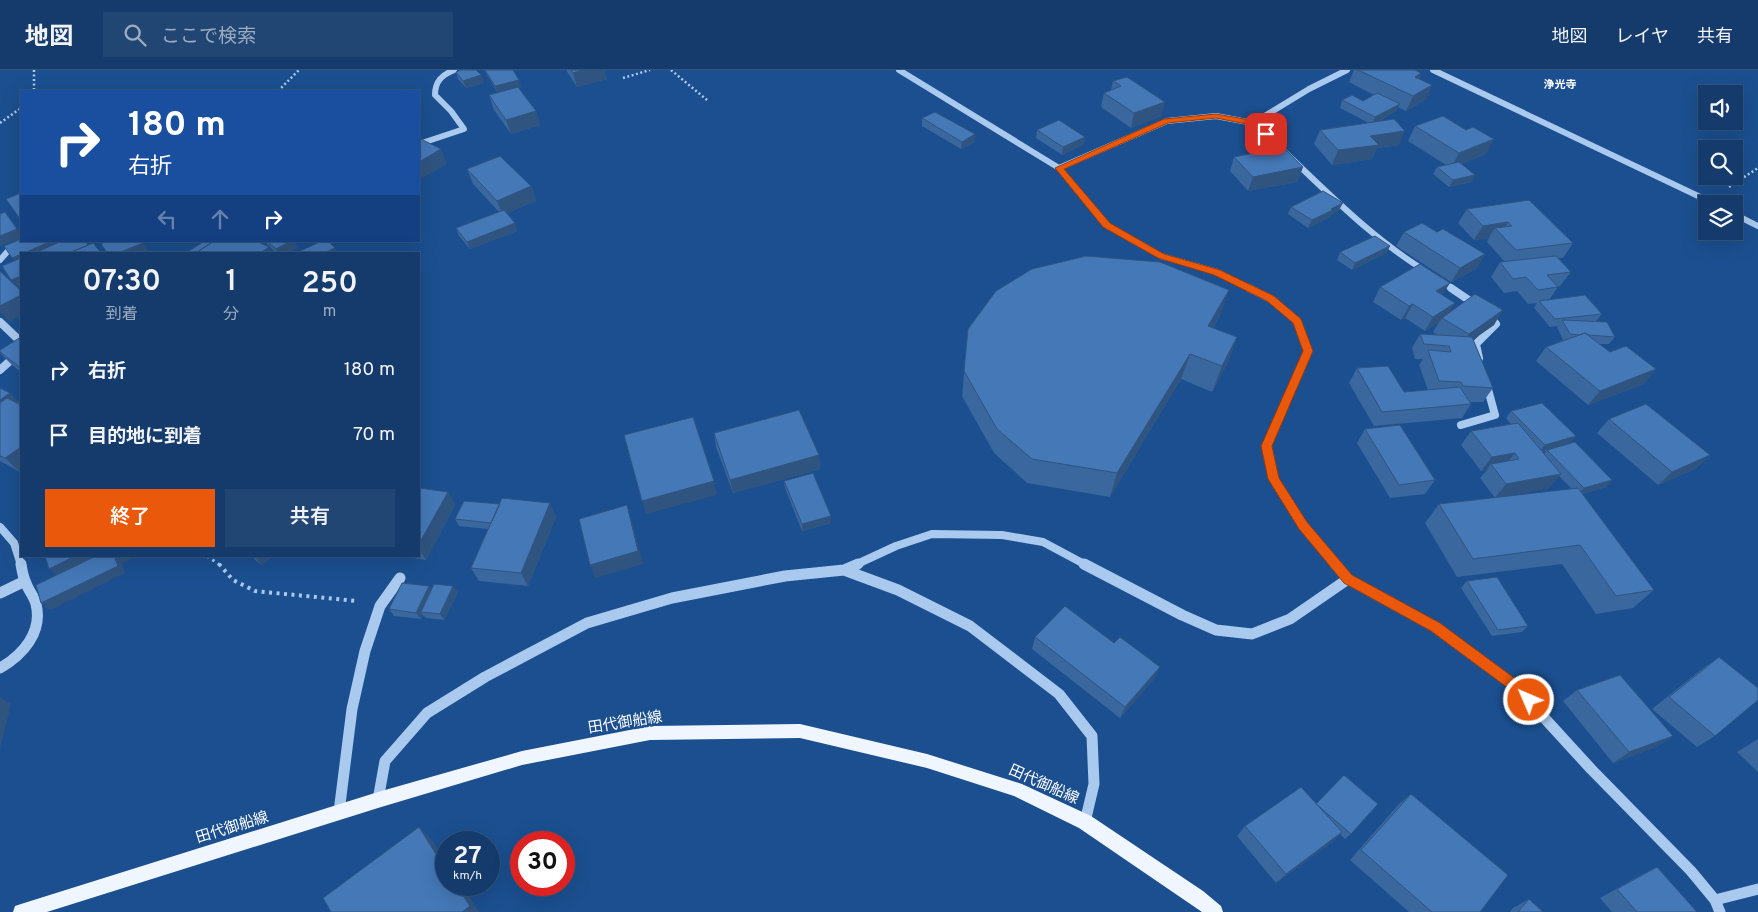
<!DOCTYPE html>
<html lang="ja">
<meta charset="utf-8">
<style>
body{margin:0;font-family:Overpass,"Noto Sans JP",sans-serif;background:#214673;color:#f1f3f6;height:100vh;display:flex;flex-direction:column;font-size:19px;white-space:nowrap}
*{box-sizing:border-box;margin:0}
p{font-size:16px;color:#9dadc1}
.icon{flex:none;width:28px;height:28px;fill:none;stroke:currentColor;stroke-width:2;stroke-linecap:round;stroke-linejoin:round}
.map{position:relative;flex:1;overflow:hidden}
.details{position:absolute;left:20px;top:182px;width:400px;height:305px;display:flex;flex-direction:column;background:#143b6b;border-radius:0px;box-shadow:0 5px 20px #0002,0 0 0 1px #33557e}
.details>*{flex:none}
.banner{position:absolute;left:20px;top:20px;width:400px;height:152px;border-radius:0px;box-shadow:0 5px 20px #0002,0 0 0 1px #33557e;background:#1a4fa0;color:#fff;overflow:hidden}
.fabs{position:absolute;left:1698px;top:15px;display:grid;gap:10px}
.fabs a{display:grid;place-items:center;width:45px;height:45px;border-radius:0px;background:#143b6b;box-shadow:0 5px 20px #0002,0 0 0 1px #33557e;font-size:25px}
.speed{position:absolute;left:435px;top:761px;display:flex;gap:10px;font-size:25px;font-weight:700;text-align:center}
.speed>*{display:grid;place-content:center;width:65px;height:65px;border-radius:50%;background:#143b6b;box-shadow:0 5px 20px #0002,0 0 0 1px #33557e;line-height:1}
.speed small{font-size:12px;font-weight:400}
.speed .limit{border:8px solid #d22;background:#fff;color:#111}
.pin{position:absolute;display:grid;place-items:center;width:42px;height:42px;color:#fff;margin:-21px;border-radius:10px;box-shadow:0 2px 8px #0006}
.me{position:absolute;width:55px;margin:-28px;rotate:315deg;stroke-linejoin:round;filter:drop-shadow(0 0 4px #0008)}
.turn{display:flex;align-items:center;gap:18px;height:105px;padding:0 25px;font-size:22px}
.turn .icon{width:65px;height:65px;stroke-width:2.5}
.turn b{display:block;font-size:35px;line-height:42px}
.lanes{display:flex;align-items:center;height:48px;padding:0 25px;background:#0003;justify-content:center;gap:25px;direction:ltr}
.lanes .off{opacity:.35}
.eta{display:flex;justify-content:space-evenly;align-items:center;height:85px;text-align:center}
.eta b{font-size:30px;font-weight:600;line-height:35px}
.cta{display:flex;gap:10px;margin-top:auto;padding:10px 25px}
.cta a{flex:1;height:58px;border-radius:0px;background:#ea580c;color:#fff;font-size:20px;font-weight:600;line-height:58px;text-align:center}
.cta a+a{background:#214673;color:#f1f3f6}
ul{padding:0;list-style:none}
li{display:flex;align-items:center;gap:15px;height:65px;padding:0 25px}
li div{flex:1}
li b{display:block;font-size:19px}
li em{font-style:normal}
header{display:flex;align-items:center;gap:30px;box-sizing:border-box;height:70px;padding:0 25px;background:#143b6b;border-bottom:1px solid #33557e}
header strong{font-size:24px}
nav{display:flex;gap:28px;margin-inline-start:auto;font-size:18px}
.search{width:350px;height:45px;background:#214673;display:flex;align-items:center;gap:12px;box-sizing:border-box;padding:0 18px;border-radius:0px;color:#9dadc1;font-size:19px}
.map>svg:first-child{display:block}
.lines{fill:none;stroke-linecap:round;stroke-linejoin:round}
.path-far2{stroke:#a9c9ee;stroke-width:2.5;stroke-dasharray:2 2.5;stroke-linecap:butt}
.path-far1{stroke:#a9c9ee;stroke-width:3;stroke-dasharray:2.5 4;stroke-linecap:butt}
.path{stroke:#a9c9ee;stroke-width:4;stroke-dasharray:3 4.5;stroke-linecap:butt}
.minor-far2{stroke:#a9c9ee;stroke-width:6}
.minor-far1{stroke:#a9c9ee;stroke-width:8}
.minor{stroke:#a9c9ee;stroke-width:11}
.major{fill:#f0f6ff;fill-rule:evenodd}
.wall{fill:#3a679d}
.shaded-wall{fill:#305480}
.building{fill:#4478b7;stroke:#305480}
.route{fill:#ea580c;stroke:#983908}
.labels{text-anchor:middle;stroke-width:5;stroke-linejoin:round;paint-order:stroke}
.far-neighbourhood-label{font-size:11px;font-weight:bold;fill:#fff;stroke:#1b4f8f}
.near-street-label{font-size:15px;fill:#fff;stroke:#1b4f8f}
</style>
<header>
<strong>地図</strong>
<div class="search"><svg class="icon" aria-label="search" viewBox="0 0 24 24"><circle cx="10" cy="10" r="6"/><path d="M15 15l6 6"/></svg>ここで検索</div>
<nav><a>地図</a><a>レイヤ</a><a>共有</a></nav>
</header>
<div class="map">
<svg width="1758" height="842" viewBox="0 0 1758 842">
<rect width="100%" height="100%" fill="#1b4f8f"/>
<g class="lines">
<path class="path-far2" d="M34,0V21
M671,0L707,30
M623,8L650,0
M278,21L299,0
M0,53L21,38
M1729,117L1758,98"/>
<path class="path-far1" d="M207,486L220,495"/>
<path class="path" d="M219,494L233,510L255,521L356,531"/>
<path class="minor-far2" d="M899,0L1059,98L1106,155L1161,186L1217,202L1251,219
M1433,0L1715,134
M1253,53C1311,104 1361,162 1427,202
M419,74L464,59L451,41L435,25C435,11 442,5 454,0
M1059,98L1167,51L1216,46L1253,53L1309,19L1347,0
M1734,144L1758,156
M0,190L8,181L23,171
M1440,210L1453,219"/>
<path class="minor-far1" d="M1249,218L1271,229L1297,251L1308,281L1267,376L1274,409L1303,456L1336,495
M1451,218L1476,235
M0,252L21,272
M1479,288L1476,274L1496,254L1488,245
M0,300L21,281
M1461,355L1495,345L1486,312
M0,457L14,473L21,495
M855,495L896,476L932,464L1002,465L1043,472L1086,495"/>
<path class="minor" d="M1084,494L1182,545L1216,560L1252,564L1290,549L1348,509
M1335,494L1348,509L1435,557L1516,617L1591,699L1691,801L1715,830L1720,842
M844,500L898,520L970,556L1059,624L1092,666L1094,714L1085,752
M0,523L25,511
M0,598C23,585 43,562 36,534C34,526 28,520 26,513C23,507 22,500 21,494
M378,730L385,691L427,643L485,607L587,553L672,528L785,506L844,500L858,494
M339,742L352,639L365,581L380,536L400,508
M1715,830L1758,819"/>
<path class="major" d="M800,654L927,684L1022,714L1091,746L1203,821L1221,836L1223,842H1202L1079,758L1014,726L927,698L800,668L650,670L522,695L378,738L47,842H13L15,836L21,834L378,722L522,681L650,656Z"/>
</g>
<path class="wall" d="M484,0H513L521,17L518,18L536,41L540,55L511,64L494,40L489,25L498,23Z
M566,0H604L607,9L577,17Z
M1354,0H1415L1421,3L1419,9L1432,15L1426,29L1406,41L1398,37L1396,41L1378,52L1399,75L1377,78L1372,89L1332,95L1314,74L1320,60L1369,53L1340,38L1342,30L1363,31L1374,25L1349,12Z
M456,2L484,13L466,18L458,9Z
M1127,7L1161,46L1131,58L1101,37L1104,23L1111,20L1113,11Z
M922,48L975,64L974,72L961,79L922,56Z
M1415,56L1486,84L1461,94L1475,105L1471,112L1449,117L1433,104L1437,97L1446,95L1408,71Z
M1037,60L1084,74L1062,85L1036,68Z
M1234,87L1303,97L1297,112L1248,121L1230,101Z
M467,99L531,116L536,131L507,143L517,161L470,179L459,166L456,158L499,142L473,114Z
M1291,137L1339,140L1331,145L1330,147L1308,158L1288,144Z
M1467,139L1573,173L1563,188H1558L1571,202L1560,216L1558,217L1549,230L1602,244L1596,251L1591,252L1615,267L1609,274H1599L1644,314L1588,335L1536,291L1546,277L1563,270L1557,257L1558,256L1550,257L1534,238L1537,233L1528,234L1517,221L1504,223L1491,207L1500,192H1505L1487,172L1489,168L1474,170L1458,153Z
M1404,162L1485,184L1476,199L1451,212L1396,176Z
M264,171H294L297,178L285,184H277Z
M1390,176L1386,183L1352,200L1337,190L1340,182Z
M1380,217L1443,225L1450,242L1494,255L1473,269L1493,318L1483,332H1470L1471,334L1462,348L1374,356L1349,313L1357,298L1404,322L1428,320L1419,295L1423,289H1415L1412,278L1420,264L1438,265L1433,262L1439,252L1425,261L1405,248L1401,250L1373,232Z
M1220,246L1213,258L1237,267L1228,292L1212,322L1181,309L1110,427L1027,413L994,383L962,326L968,259Z
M21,267V302L12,295L0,283V280Z
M0,318L10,323L21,335V401L20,402L0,391Z
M1511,341L1576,366L1570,373L1542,382L1544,384L1547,380L1612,410L1606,417L1582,424L1654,520L1633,538L1596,544L1562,494L1457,507L1425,453L1439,434L1572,419L1559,406L1549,418L1495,428L1480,408L1487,400L1481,401L1461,375L1471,361L1511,354L1506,348Z
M1609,349L1710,385L1695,399L1658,415L1597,363Z
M1365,359L1435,410L1425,424L1390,428L1357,373Z
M714,363L819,385L820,399L733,423L716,377Z
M784,411L831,453L802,461L785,418Z
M419,418L448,422L455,435L426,490L402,486H419Z
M556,447L528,516L479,511L471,498L488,459L459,456L455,449Z
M251,486H273L261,495Z
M1467,511L1528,556L1522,562L1492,566L1461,518Z
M429,516L431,520L458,522L444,550L426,548L423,545L421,549L394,546L389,539Z
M1035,567L1154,609L1120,648L1032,579Z
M1719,587L1715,666L1697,677L1652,639L1702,599Z
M1577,620L1673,666L1656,677L1613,693L1563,631Z
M1758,669V702L1737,682Z
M1411,724L1480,842H1409L1350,790L1399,734Z
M1316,734L1351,764L1345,769L1340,764L1332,772L1276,813L1237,766L1245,756Z
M1657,797L1697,842H1612L1600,828L1639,806Z
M1529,829L1543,842H1510L1513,838Z"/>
<path class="shaded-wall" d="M583,0H604L607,9L577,17L573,3Z
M1421,3L1415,17V7Z
M481,5L484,13L466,18L463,11Z
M519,10L521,17L498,23L495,16Z
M1432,15L1426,29L1406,41L1413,26Z
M1165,32L1161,46L1131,58L1134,43Z
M1400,34L1396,41L1372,55L1375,47Z
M536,41L540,55L511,64L506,50Z
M1405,61L1399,75L1377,78L1372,89L1332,95L1338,80L1370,66Z
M975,64L974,72L961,79L962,72Z
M1085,67L1084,74L1062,85L1063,77Z
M1494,69L1486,84L1451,98L1459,83Z
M441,79L447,94L419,110V92Z
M1303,97L1297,112L1248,121L1253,107Z
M1475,105L1471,112L1449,117L1453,110Z
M531,116L536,131L503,145L497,131Z
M1343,133L1339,140L1331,145L1330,147L1308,158L1312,150L1331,139Z
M5,142L21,164V168L0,176V166Z
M1508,152L1501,164L1495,158L1489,168L1474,170L1483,156Z
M515,153L517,161L470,179L467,172Z
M52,171H77L46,184H21Z
M141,171L148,181L141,184H116Z
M291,171H294L297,178L285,184H279L276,179Z
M1390,176L1386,183L1352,200L1355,193Z
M269,177L273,184H259Z
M335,178L338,184H321Z
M21,184V194L18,195L12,188Z
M1485,184L1476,199L1451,212L1460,198Z
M21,206V216L18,218L11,210Z
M1450,213L1441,227L1436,221Z
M1229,220L1220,246L1199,281L1208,256Z
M21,225V246L9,252L0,242V236Z
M1455,233L1446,248H1442L1439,252L1425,261L1433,247Z
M1413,234L1405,248L1401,250L1409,236Z
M1503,240L1494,255L1460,279L1469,264Z
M1237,267L1228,292L1212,322L1222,296Z
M1190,284L1181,309L1110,427L1117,403Z
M1656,299L1644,314L1588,335L1600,321Z
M10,323L21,335L0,354V330Z
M1576,366L1570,373L1539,382L1545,375Z
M21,377V401L20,402L5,388Z
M1515,383L1504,397L1491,394L1487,400L1481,401L1492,387Z
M819,385L820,399L733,423L730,410Z
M1710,385L1695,399L1658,415L1672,402Z
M1561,404L1549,418L1495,428L1506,414Z
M1612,410L1606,417L1577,425L1584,418Z
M714,411L717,425L646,444L642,431Z
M448,422L455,435L426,490L419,479V474Z
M550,433L556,447L528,516L521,503Z
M627,435L631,449L643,494L595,508L590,495Z
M831,446V453L802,461V454Z
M75,486H137L122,493L125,503L50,540L41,533L65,512L49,499Z
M254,486H273L261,495Z
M429,516L433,523L421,542L423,545L421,549L416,543Z
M453,516L458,522L444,550L440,544Z
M1160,597L1154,609L1120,648L1125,637Z
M0,627L11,634L0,679Z
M1673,666L1656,677L1613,693L1629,682Z
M419,757L433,771L446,791V800Z
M1342,762L1332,772L1276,813L1286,804Z
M456,815H462L479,842H462Z"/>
<path class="building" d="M461,0H476L481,5L463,11L456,2Z
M485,0H513L519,10L495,16Z
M571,0H583L573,3Z
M1358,0H1415L1421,3L1415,7L1432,15L1413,26Z
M1127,7L1165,32L1134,43L1104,23L1121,16L1113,11Z
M518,17L536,41L506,50L489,25Z
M1377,23L1400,34L1375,47L1342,30L1352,25L1363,31Z
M935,42L975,64L962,72L922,48Z
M1443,46L1466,60L1473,57L1494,69L1459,83L1415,56Z
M1394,49L1405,61L1370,66L1379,75L1338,80L1320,60Z
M1059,50L1085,67L1063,77L1037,60Z
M419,68L441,79L419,92Z
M1283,77L1303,97L1253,107L1234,87Z
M500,86L531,116L497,131L467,99Z
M1459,92L1475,105L1453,110L1437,97Z
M1323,121L1343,133L1331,139L1333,140L1312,150L1291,137Z
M21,123V149H20L6,129Z
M1529,130L1573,173L1516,180L1495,158L1512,156L1508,152L1483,156L1467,139Z
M504,140L515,153L467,172L456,158Z
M5,142L17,159L0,166V144Z
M1422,153L1437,162L1443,159L1485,184L1460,198L1404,162Z
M1375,166L1390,176L1355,193L1340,182Z
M21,169V171H52L12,188L4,176Z
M62,171H85L88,175L67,184H32Z
M107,171H141L143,173L116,184H108L101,174Z
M205,171H214L194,184H190L187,182Z
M214,171H256L269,177L259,184H194Z
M267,171H291L276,179Z
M322,171H328L335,178L321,184H303L300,181Z
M93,173L102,184H67Z
M1086,186L1160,192L1229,220L1208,256L1237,267L1222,296L1190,284L1117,403L1032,389L997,359L964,301L968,259L996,221L1032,199Z
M1556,186L1571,202L1547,205L1558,217L1538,220L1526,207L1513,209L1500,192Z
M21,188V206L11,210L2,196Z
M1420,194L1450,213L1436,221L1455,233L1433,247L1413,234L1409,236L1380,217Z
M0,201L21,221V225L0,236Z
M1475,224L1503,240L1469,264L1442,248Z
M1585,225L1602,244L1555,249L1539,231Z
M1562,250L1607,252L1615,267L1589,265L1585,263L1579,265L1570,264Z
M1585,263L1610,282L1626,276L1656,299L1600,321L1546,277Z
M1420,264L1472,267L1493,318L1463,316L1461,312L1439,311L1428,280L1451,282L1449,276L1424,274Z
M21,267V298L0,282V280Z
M1388,296L1404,322L1460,317L1471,334L1382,342L1357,298Z
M0,318L10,323L0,330Z
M7,328L21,335V377L5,388L0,386V333Z
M1542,333L1576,366L1545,375L1511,341Z
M1646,334L1710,385L1672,402L1609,349Z
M799,340L819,385L730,410L714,363Z
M693,347L714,411L642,431L624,365Z
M1518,353L1561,404L1506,414L1491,394L1519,389L1515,383L1492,387L1471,361Z
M1400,355L1435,410L1399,415L1365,359Z
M1575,372L1612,410L1584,418L1547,380Z
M813,403L831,446L802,454L784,411Z
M419,418L448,422L419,474Z
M1578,418L1654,520L1616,526L1580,475L1473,489L1439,434Z
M502,428L550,433L521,503L471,498Z
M464,431L500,434L491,453L455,449Z
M627,435L638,481L590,495L579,449Z
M45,486H75L49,499Z
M96,486H114L118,496L41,533L36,515Z
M1497,507L1528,556L1498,560L1467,511Z
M402,513L429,516L416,543L389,539Z
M434,514L453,516L440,544L421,542Z
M1065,536L1114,573L1120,567L1160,597L1125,637L1035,567Z
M1719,587L1758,618V630L1715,666L1669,627Z
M1620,605L1673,666L1629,682L1577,620Z
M1344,705L1378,734L1351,764L1316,734Z
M1301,717L1342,762L1286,804L1245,756Z
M1411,724L1508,805L1480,842H1432L1361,780Z
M419,757L446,800V815H456L470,836L462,842H331L323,828Z
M1657,797L1697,842H1637L1617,819Z
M1529,829L1543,842H1518Z"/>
<path class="route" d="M1216,44L1256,51L1270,64L1263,65L1251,55L1216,48L1168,53L1064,99L1110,153L1164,184L1220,200L1274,226L1301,249L1313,281L1272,376L1279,408L1307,452L1352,505L1440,553L1521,613L1536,630L1534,635L1529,636L1524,635L1512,621L1431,561L1344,513L1299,459L1268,409L1261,376L1303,281L1293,253L1267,231L1214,205L1158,188L1103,157L1055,98L1164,49Z"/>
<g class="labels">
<g class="far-neighbourhood-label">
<text x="1560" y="18">浄光寺</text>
</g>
<g class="near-street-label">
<text transform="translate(625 652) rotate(-9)" y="5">田代御船線</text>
<text transform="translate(1044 714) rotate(24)" y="5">田代御船線</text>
<text transform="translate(232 757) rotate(-17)" y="5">田代御船線</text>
</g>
</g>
</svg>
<div class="fabs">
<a><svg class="icon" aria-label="sound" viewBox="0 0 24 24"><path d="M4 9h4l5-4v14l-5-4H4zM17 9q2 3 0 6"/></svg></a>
<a><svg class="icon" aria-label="search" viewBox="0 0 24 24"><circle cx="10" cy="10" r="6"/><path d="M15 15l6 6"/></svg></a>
<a><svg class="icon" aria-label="layers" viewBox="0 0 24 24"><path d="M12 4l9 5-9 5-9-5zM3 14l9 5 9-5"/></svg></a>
</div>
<div class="speed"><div>27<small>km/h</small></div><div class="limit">30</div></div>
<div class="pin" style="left:1266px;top:64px;background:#d93025"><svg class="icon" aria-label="arrive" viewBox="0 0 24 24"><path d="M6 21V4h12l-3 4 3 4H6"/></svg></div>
<svg class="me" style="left:1529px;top:630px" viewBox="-20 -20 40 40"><circle r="17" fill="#ea580c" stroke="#fff" stroke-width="3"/><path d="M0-11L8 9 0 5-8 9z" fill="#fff"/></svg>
<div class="banner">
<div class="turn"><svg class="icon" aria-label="right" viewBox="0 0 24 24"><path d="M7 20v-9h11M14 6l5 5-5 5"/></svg><div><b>180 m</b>右折</div></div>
<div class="lanes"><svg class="icon off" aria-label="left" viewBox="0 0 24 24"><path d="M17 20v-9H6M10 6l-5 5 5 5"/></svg><svg class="icon off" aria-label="ahead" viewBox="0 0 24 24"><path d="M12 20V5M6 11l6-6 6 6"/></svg><svg class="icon" aria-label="right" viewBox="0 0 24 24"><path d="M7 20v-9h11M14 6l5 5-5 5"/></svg></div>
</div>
<section class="details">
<div class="eta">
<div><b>07:30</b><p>到着</p></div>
<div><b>1</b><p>分</p></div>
<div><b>250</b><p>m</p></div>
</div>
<ul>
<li><svg class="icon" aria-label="right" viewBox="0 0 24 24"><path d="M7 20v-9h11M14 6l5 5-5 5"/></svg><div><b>右折</b></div><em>180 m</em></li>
<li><svg class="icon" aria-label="arrive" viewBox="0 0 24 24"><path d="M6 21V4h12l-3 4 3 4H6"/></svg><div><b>目的地に到着</b></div><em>70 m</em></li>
</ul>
<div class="cta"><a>終了</a><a>共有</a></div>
</section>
</div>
